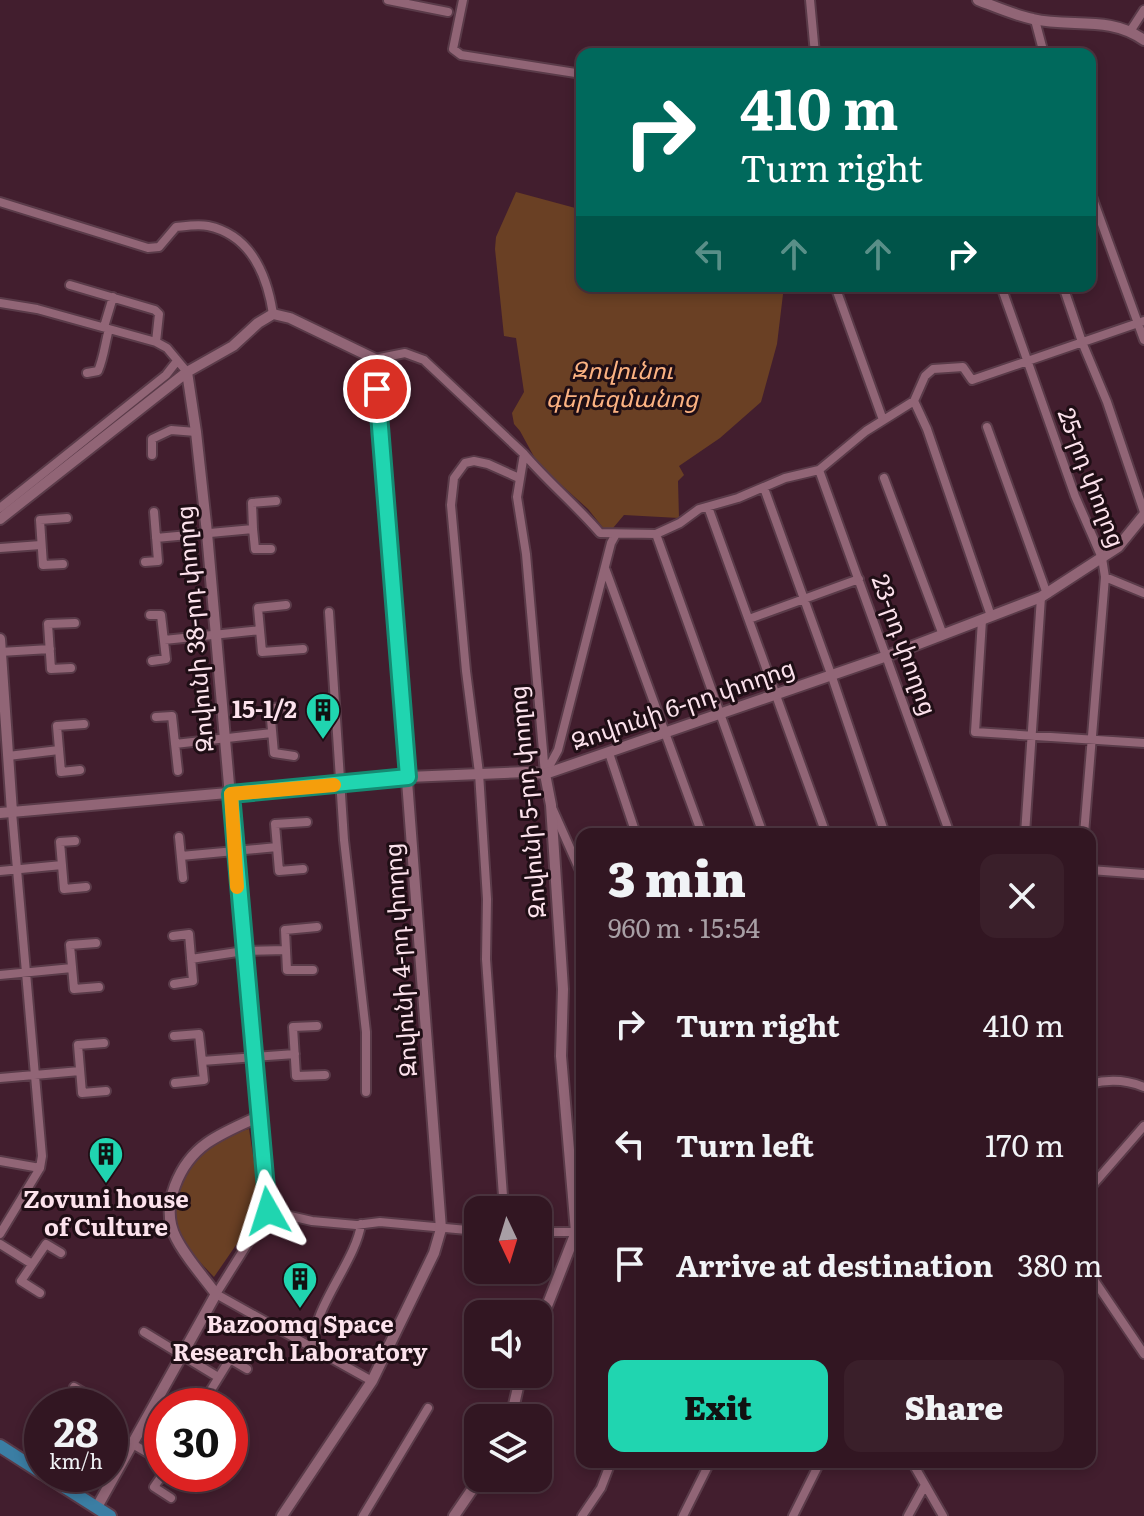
<!DOCTYPE html>
<meta charset="utf-8">
<style>
body{margin:0;font-family:Literata,"Noto Sans Armenian",serif;background:#3a1f2a;color:#f1f3f6;height:100vh;display:flex;flex-direction:column;font-size:30px;white-space:nowrap}
*{box-sizing:border-box;margin:0}
p{font-size:26px;color:#a89fa5}
.icon{flex:none;width:44px;height:44px;fill:none;stroke:currentColor;stroke-width:2;stroke-linecap:round;stroke-linejoin:round}
.map{position:relative;flex:1;overflow:hidden}
.panel{position:absolute;left:576px;top:828px;width:520px;height:640px;display:flex;flex-direction:column;background:#321622;border-radius:16px;box-shadow:0 4px 12px #0003,0 0 0 2px #4d3540}
.panel>*{flex:none}
.banner{position:absolute;left:576px;top:48px;width:520px;height:244px;border-radius:16px;box-shadow:0 4px 12px #0003,0 0 0 2px #4d3540;background:#00695c;color:#fff;overflow:hidden}
.needle{width:52px;rotate:176deg}
.controls{position:absolute;left:464px;top:1196px;display:grid;gap:16px}
.controls a{display:grid;place-items:center;width:88px;height:88px;border-radius:16px;background:#321622;box-shadow:0 4px 12px #0003,0 0 0 2px #4d3540;font-size:40px}
.speed{position:absolute;left:24px;top:1388px;display:flex;gap:16px;font-size:40px;font-weight:700;text-align:center}
.speed>*{display:grid;place-content:center;width:104px;height:104px;border-radius:50%;background:#321622;box-shadow:0 4px 12px #0003,0 0 0 2px #4d3540;line-height:1}
.speed small{font-size:20px;font-weight:400}
.speed .limit{border:12px solid #d22;background:#fff;color:#111}
.pin{position:absolute;display:grid;place-items:center;width:68px;height:68px;color:#fff;margin:-34px;border:4px solid #fff;border-radius:50%;box-shadow:0 2px 8px #0007}
.me{position:absolute;width:88px;margin:-44px;rotate:354deg;stroke-linejoin:round;filter:drop-shadow(0 0 6px #0008)}
.turn{display:flex;align-items:center;gap:28px;height:168px;padding:0 32px;font-size:36px}
.turn .icon{width:104px;height:104px;stroke-width:2.5}
.turn b{display:block;font-size:56px;line-height:68px}
.lanes{display:flex;align-items:center;height:76px;padding:0 32px;background:#0003;justify-content:center;gap:40px;direction:ltr}
.lanes .off{opacity:.35}
.round{display:grid;place-items:center;flex:none;width:84px;height:84px;border-radius:16px;background:#3a1f2a}
.headline{display:flex;align-items:center;justify-content:space-between;height:136px;padding:0 32px}
h1{font-size:48px;font-weight:800;line-height:60px}
.button{display:flex;gap:16px;margin-top:auto;padding:16px 32px}
.button a{flex:1;height:92px;border-radius:16px;background:#20d5b0;color:#111;font-size:32px;font-weight:800;line-height:92px;text-align:center}
.button a+a{background:#3a1f2a;color:#f1f3f6}
ul{padding:0;list-style:none}
li{display:flex;align-items:center;gap:24px;height:120px;padding:0 32px}
li div{flex:1}
li b{display:block;font-size:30px}
li em{font-style:normal}
.map>svg:first-child{display:block}
.green{fill:#6a4024}
.lines{fill:none;stroke-linecap:round;stroke-linejoin:round}
.minor-casing{stroke:#5a3b49;stroke-width:12}
.tertiary-casing{stroke:#5a3b49;stroke-width:14}
.primary-casing{stroke:#5a3b49;stroke-width:16}
.minor{stroke:#916576;stroke-width:8}
.tertiary{stroke:#916576;stroke-width:10}
.primary{stroke:#3b7ea4;stroke-width:12}
.route-casing{stroke:#158a72;stroke-width:20}
.route{stroke:#20d5b0;stroke-width:14}
.slow{stroke:#f59e0b;stroke-width:14}
.labels{text-anchor:middle;stroke-width:6;stroke-linejoin:round;paint-order:stroke}
.park-label{font-size:24px;font-style:italic;fill:#fcb282;stroke:#1f0e15}
.street-label{font-size:24px;fill:#fce2ec;stroke:#1f0e15}
.poi-label{font-size:24px;font-weight:bold;fill:#fce2ec;stroke:#1f0e15}
</style>
<div class="map">
<svg width="1144" height="1516" viewBox="0 0 1144 1516">
<rect width="100%" height="100%" fill="#421e2e"/>
<path class="green" d="M516,192L579,209L582,212V286H784L777,344L761,402L720,438L679,466L684,475L678,481L679,518L624,515L613,528L604,529L588,509L538,464L520,431L514,424L512,413L524,392L516,338L504,336L495,249L496,237Z
M249,1129L260,1201L256,1216L214,1277C200,1262 185,1248 177,1228C166,1198 189,1159 214,1142C225,1135 237,1132 249,1129Z"/>
<g class="lines">
<g class="minor-casing">
<path id="minor" d="M388,0L448,12
M463,0L453,49L461,55L582,74
M810,0L815,54
M1035,20L1044,54
M1131,30L1144,10
M1090,191L1144,340
M0,202L148,248L159,247L176,227C186,226 198,224 208,226C251,235 267,275 273,314
M70,285L155,310L159,314L156,342
M835,286L883,420
M1001,286L1075,496L1102,558L1105,577L1084,834
M1063,286L1082,342L1107,402L1144,512
M0,303L37,309L156,342L167,348L187,372
M104,327L113,297
M375,359L405,353L424,360L524,454L517,497L526,554L545,774
M87,373L98,371C104,357 105,343 109,329
M987,427L1047,594
M524,454C548,482 576,505 600,533L656,534
M152,455V439L171,430L196,432
M819,470L950,834
M884,478L943,635
M764,488L831,674L885,834
M708,507L826,834
M0,508L166,375L177,361
M253,529L252,503L276,501
M156,538L253,529L255,549H271
M0,548L41,545
M145,562L158,561L154,512
M63,564L43,565L40,520L67,518
M605,568L702,834
M1105,577L1144,593
M286,605L258,608L262,652L303,649
M329,612L344,840L366,1032V1092
M150,615H161L166,659L152,661
M991,616L927,429L914,401L925,376L933,369L963,367L972,380L1144,321
M749,619L859,579
M982,620L975,732L1144,743
M164,640L260,630
M0,652L50,649
M71,668L51,669L48,624L75,623
M290,707L270,708L274,753L294,756
M156,717L172,716L178,771
M175,744L272,733
M609,753L636,834
M8,756L59,750
M80,770L61,772L57,726L84,724
M545,774L558,750L611,543L616,534
M553,810L582,875
M763,834L656,534L680,523L699,509L738,498L785,478L819,470L866,431L914,401
M1025,834L1041,597
M179,837L183,878
M75,841L60,842L64,889L86,887
M181,856L277,847
M303,869L279,871L275,824L307,822
M1090,870L1144,874
M0,871L62,865
M173,936L189,934L193,981L174,984
M96,943L70,945L74,989L99,987
M191,959L244,951L286,950
M313,970H287L285,930L317,927
M0,975L72,968
M317,1026L293,1027L296,1076L325,1075
M174,1036L199,1034L204,1080L175,1083
M104,1043L78,1045L82,1093L106,1091
M202,1061L295,1054
M0,1078L80,1071
M1090,1084C1108,1079 1127,1080 1144,1087
M258,1117L268,1211L216,1294L372,1381
M0,1161L40,1168
M1090,1188L1144,1126
M504,1210L486,959L487,899L479,773L466,671L451,505L454,478L465,463L474,461L488,464L519,478
M268,1211L312,1221L356,1225L380,1222L478,1231
M538,1232H582
M0,1234L40,1168L42,1156L12,812
M0,1244L32,1264
M1090,1257L1094,1280L1144,1354
M40,1293L21,1281L46,1244L61,1253
M144,1332L218,1377
M314,1349C309,1311 356,1262 361,1224
M74,1387L94,1399L90,1406
M221,1406L206,1398L230,1359L247,1369
M110,1431L162,1461
M912,1462L943,1516
M163,1474L154,1487L171,1498
M363,1516L428,1408
M582,1516L601,1488L611,1462
M683,1516L710,1462
M793,1516L820,1462
M908,1516L925,1485"/>
</g>
<g class="tertiary-casing">
<path id="tertiary" d="M978,0C996,7 1014,15 1033,19C1071,28 1109,15 1144,40
M0,519L187,372L233,346L258,323L273,314L290,318L375,359L441,1229L434,1253L372,1381L282,1516
M0,639L12,812
M0,813L408,777L526,772L545,774L887,656L1041,597L1118,547L1144,515
M538,1329L576,1232L561,1056L563,989L551,805L545,774
M511,1418L521,1374
M97,1507L216,1294C203,1276 186,1258 176,1238C159,1206 180,1162 207,1143C223,1132 240,1125 258,1117L207,533L196,432L187,372
M454,1516L480,1478"/>
</g>
<g class="primary-casing">
<path id="primary" d="M0,1446L42,1473
M44,1474L110,1516"/>
</g>
<use href="#minor" class="minor"/>
<use href="#tertiary" class="tertiary"/>
<use href="#primary" class="primary"/>
</g>
<g class="lines">
<g class="route-casing">
<path id="route" d="M268,1211L231,794L408,777L377,389"/>
</g>
<use href="#route" class="route"/>
<path class="slow" d="M237,887L231,794L334,785"/>
</g>
<defs>
<g id="building-pin" transform="scale(1.8)"><path d="M0 17L-7.5 6A9.5 9.5 0 1 1 7.5 6Z" fill="#20d5b0" stroke="#1f0e15"/><path d="M-4-6H4V6H1V3H-1V6H-4ZM-2.5-4.3h1.7v1.8h-1.7ZM.8-4.3h1.7v1.8H.8ZM-2.5-1h1.7V.8h-1.7ZM.8-1h1.7V.8H.8Z" fill="#111"/></g>
</defs>
<g fill-rule="evenodd">
<use href="#building-pin" x="323" y="710"/>
<use href="#building-pin" x="106" y="1154"/>
<use href="#building-pin" x="300" y="1279"/>
</g>
<g class="labels">
<g class="park-label">
<text x="622" y="379">Զովունու<tspan x="622" dy="28">գերեզմանոց</tspan></text>
</g>
<g class="street-label">
<text transform="translate(1091 478) rotate(69)" y="8">25-րդ փողոց</text>
<text transform="translate(195 629) rotate(-95)" y="8">Զովունի 38-րդ փողոց</text>
<text transform="translate(904 645) rotate(70)" y="8">23-րդ փողոց</text>
<text transform="translate(683 705) rotate(-19)" y="8">Զովունի 6-րդ փողոց</text>
<text transform="translate(528 802) rotate(-95)" y="8">Զովունի 5-րդ փողոց</text>
<text transform="translate(401 960) rotate(-94)" y="8">Զովունի 4-րդ փողոց</text>
</g>
<g class="poi-label">
<text x="297" y="718" text-anchor="end">15-1/2</text>
<text x="106" y="1208">Zovuni house<tspan x="106" dy="28">of Culture</tspan></text>
<text x="300" y="1333">Bazoomq Space<tspan x="300" dy="28">Research Laboratory</tspan></text>
</g>
</g>
</svg>
<div class="controls">
<a><svg class="needle" viewBox="-14 -14 28 28"><path d="M0-13l5 13h-10z" fill="#e53935"/><path d="M0 13l5-13h-10z" fill="#a89fa5"/></svg></a>
<a><svg class="icon" aria-label="sound" viewBox="0 0 24 24"><path d="M4 9h4l5-4v14l-5-4H4zM17 9q2 3 0 6"/></svg></a>
<a><svg class="icon" aria-label="layers" viewBox="0 0 24 24"><path d="M12 4l9 5-9 5-9-5zM3 14l9 5 9-5"/></svg></a>
</div>
<div class="speed"><div>28<small>km/h</small></div><div class="limit">30</div></div>
<div class="pin" style="left:377px;top:389px;background:#d93025"><svg class="icon" aria-label="arrive" viewBox="0 0 24 24"><path d="M6 21V4h12l-3 4 3 4H6"/></svg></div>
<svg class="me" style="left:268px;top:1211px" viewBox="-20 -20 40 40"><path d="M0-17L14 15 0 8-14 15z" fill="#20d5b0" stroke="#fff" stroke-width="4"/></svg>
<div class="banner">
<div class="turn"><svg class="icon" aria-label="right" viewBox="0 0 24 24"><path d="M7 20v-9h11M14 6l5 5-5 5"/></svg><div><b>410 m</b>Turn right</div></div>
<div class="lanes"><svg class="icon off" aria-label="left" viewBox="0 0 24 24"><path d="M17 20v-9H6M10 6l-5 5 5 5"/></svg><svg class="icon off" aria-label="ahead" viewBox="0 0 24 24"><path d="M12 20V5M6 11l6-6 6 6"/></svg><svg class="icon off" aria-label="ahead" viewBox="0 0 24 24"><path d="M12 20V5M6 11l6-6 6 6"/></svg><svg class="icon" aria-label="right" viewBox="0 0 24 24"><path d="M7 20v-9h11M14 6l5 5-5 5"/></svg></div>
</div>
<section class="panel">
<div class="headline"><div><h1>3 min</h1><p>960 m · 15:54</p></div><a class="round"><svg class="icon" aria-label="close" viewBox="0 0 24 24"><path d="M6 6l12 12M18 6L6 18"/></svg></a></div>
<ul>
<li><svg class="icon" aria-label="right" viewBox="0 0 24 24"><path d="M7 20v-9h11M14 6l5 5-5 5"/></svg><div><b>Turn right</b></div><em>410 m</em></li>
<li><svg class="icon" aria-label="left" viewBox="0 0 24 24"><path d="M17 20v-9H6M10 6l-5 5 5 5"/></svg><div><b>Turn left</b></div><em>170 m</em></li>
<li><svg class="icon" aria-label="arrive" viewBox="0 0 24 24"><path d="M6 21V4h12l-3 4 3 4H6"/></svg><div><b>Arrive at destination</b></div><em>380 m</em></li>
</ul>
<div class="button"><a>Exit</a><a>Share</a></div>
</section>
</div>
